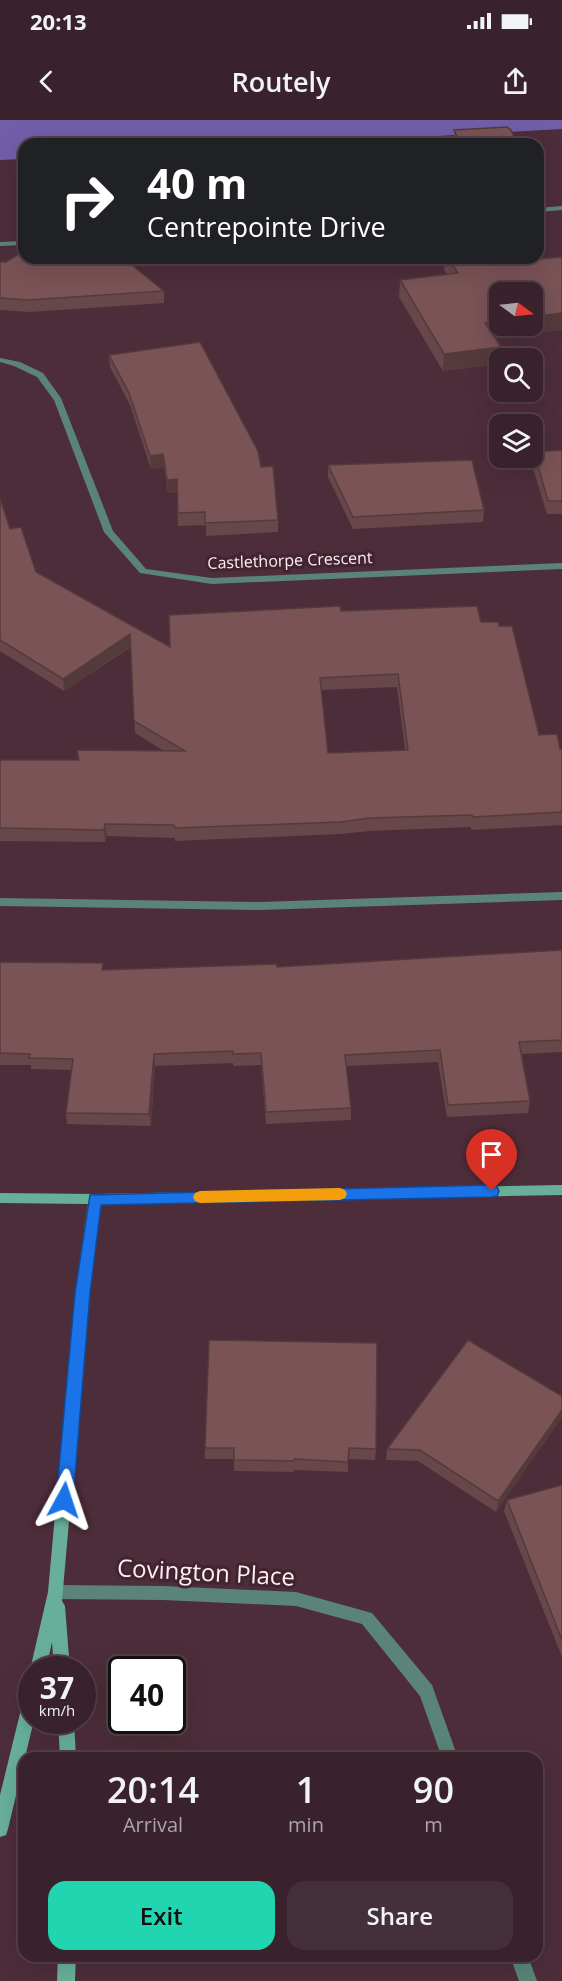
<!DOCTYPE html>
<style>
body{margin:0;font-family:"Open Sans",sans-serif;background:#452f38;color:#f1f3f6;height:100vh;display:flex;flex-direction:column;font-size:22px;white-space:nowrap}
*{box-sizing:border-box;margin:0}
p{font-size:20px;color:#aba4a9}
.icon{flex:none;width:33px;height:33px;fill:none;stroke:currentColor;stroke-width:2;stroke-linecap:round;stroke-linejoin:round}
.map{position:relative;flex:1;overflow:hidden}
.panel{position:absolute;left:18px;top:1632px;width:525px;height:210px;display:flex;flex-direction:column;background:#3a222c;border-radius:18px;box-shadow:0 6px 24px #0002,0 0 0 2px #543f48}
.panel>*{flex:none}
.top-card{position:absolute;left:18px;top:18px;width:526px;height:126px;border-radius:18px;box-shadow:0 6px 24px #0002,0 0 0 2px #543f48;background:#202124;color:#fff;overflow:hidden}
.needle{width:39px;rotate:105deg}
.tools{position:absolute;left:489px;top:162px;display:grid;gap:12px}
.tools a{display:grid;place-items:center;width:54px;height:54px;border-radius:12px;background:#3a222c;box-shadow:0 6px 24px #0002,0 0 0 2px #543f48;font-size:30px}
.speed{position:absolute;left:18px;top:1536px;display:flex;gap:12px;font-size:30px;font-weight:700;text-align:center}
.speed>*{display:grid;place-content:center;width:78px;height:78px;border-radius:50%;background:#3a222c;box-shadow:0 6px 24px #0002,0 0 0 2px #543f48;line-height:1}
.speed small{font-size:15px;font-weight:400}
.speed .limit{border:3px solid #111;border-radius:9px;background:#fff;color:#111}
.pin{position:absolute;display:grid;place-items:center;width:51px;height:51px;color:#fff;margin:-62px -26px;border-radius:50% 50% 50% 0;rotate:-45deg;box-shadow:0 0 6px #0007}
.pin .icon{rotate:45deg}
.me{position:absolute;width:66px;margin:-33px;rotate:5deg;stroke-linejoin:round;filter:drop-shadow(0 0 4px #0008)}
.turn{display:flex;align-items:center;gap:21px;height:126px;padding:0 30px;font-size:27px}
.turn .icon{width:78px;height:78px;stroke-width:2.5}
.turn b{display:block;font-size:42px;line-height:51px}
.eta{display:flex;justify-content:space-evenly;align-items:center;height:102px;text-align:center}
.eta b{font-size:36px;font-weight:600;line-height:42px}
.button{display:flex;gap:12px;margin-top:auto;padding:12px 30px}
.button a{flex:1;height:69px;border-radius:18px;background:#20d5b0;color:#111;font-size:24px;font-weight:600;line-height:69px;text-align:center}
.button a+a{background:#452f38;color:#f1f3f6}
.status{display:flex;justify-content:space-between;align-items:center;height:42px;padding:0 30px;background:#3a222c;direction:ltr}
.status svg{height:16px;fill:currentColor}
header{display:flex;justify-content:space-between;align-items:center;height:78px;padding:0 30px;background:#3a222c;font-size:27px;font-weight:600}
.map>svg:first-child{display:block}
.forest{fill:#705ea8}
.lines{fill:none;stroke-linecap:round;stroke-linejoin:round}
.street{fill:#5a8477;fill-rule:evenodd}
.secondary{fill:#68af9a;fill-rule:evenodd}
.wall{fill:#68474a;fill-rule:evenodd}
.shaded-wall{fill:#553a3c}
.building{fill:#795356;stroke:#553a3c;stroke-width:1.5;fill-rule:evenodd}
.route{fill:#1a73e8;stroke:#114b97;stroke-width:1.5}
.slow{fill:#f59e0b}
.labels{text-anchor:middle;stroke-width:6;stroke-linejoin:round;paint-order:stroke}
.far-street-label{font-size:16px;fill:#fdeff4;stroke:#422330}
.near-street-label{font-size:24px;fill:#fdeff4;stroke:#422330}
</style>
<div class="status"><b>20:13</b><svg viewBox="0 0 49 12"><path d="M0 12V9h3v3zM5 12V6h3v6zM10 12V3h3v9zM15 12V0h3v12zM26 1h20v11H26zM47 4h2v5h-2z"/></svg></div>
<header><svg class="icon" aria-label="back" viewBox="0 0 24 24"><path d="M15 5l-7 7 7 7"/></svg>Routely<svg class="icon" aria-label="share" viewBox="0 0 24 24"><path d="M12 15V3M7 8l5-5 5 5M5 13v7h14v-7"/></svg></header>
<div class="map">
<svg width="562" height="1861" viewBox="0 0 562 1861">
<rect width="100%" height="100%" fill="#4d2d3a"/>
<path class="forest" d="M0,0H562V9L292,24H24V39L0,40Z"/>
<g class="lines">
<path class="street" d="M562,86V90L538,92V88Z
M24,121V125L0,126V122Z
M0,238L20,242L43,253L61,278L113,411L146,449L212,458L562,443V449L212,464L140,453L104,412L54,280L37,257L14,246L0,242Z
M562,772V780L259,790L0,786V778L259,782Z
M56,1465L163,1466L296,1472L372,1493L432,1565L458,1638H442L420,1576L362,1504L296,1486L163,1480L56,1479L51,1477L48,1472L51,1467Z
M510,1836H528L537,1861H519Z"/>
<path class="secondary" d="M562,1065V1075L101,1084L89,1173L62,1481L65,1486L70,1550H54L52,1522L46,1550H32V1553L30,1550L48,1472L75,1173L88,1084L0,1083V1073L95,1074Z
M32,1569V1600H34L8,1709L6,1715L0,1717V1675L24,1577L26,1571Z
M58,1600H74L76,1638H60Z
M58,1836H76L75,1861H57Z"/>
</g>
<path class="wall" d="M454,10L517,24H455L454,21Z
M445,138H538L562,210L495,218L499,244L443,251L399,177L400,160L447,154L444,150Z
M126,141L164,171V183L30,192L0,190V142Z
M109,235L261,347L278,400V412L206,416V405L178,406L177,372L168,373L164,347L151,349L130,285L110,247Z
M562,330V394H547L532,345L534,332Z
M328,345L484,390L483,402L353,409L328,357Z
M0,378L10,409L36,452L170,527L341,491L481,502L539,615L560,629H562V705L471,710V707L370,711L340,714L175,721V718L107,716L105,722L0,721V640H78L77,630L164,631L135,613L131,527L64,571L0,531ZM397,567L405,630L328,633L321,570Z
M562,830V932L522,934L530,981L528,993L447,997L438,942L346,946L351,988V1000L266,1004L261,945L233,946V943L155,946L151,1006L67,1004L66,993L72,950L31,949V945H0V842L104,850L277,847Z
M209,1220L376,1329L375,1340L348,1339V1352L294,1350V1352L234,1351V1339H205V1328Z
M562,1276V1297L496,1392L418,1341L386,1340L387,1329Z
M562,1365V1537L504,1391L507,1380Z"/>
<path class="shaded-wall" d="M562,193V210L484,220L485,203L500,201V206H532V197Z
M501,227L499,244L443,251L444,234Z
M163,334L164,347L151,349L150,336Z
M177,359L178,371L168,373L167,360Z
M130,514L131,526L64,571L63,559Z
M105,704L107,716L105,722L104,710Z
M154,934L155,946L151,1006L149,994Z
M562,1290V1297L496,1392L498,1381Z"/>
<path class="building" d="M507,7L511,10L517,24H455L460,23L454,10Z
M24,131V138H123L164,171L28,180L0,178V142H6Z
M538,137L540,139L562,137V193L532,197V172H500V201L485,203L501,227L444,234L400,160L458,153L448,138H538Z
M200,222L258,331L261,347L273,346L278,400L205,403V392L178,393L177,359L167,360L163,334L150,336L129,273L109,235Z
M562,330V381H548L534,332Z
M472,340L484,390L353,397L328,345Z
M0,378L10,409L21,407L36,452L170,527L169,495L340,486L341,491L477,486L481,502H498L499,506H512L539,615L557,614L560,629H562V692L473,697L472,695L370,698L341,702L175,708L174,705L105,704L104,710L0,708V640H79L77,630L185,631L134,601L130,514L63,559L0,520ZM398,554L408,630L328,633L320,558Z
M562,830V920L519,922L530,981L448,985L440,930L345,935L351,988L266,992L261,933L233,934V931L154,934L149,994L66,993L73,939L29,938L30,934L0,933V842L103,843L102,850L277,844V847Z
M209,1220L377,1223L376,1329L349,1328L348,1342L294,1339V1341L234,1340V1328H205Z
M468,1220L562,1276V1290L498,1381L420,1330L387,1329Z
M562,1365V1520L507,1380Z
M300,1635V1638H232V1636Z"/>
<path class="route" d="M492,1065L497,1067L499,1071L497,1076L492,1077L101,1085L90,1173L73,1380L70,1386L64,1388L58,1386L56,1380L75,1173L90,1075Z"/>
<path class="slow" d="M340,1068L345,1070L347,1074L345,1078L340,1080L200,1083L195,1081L193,1077L195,1073L200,1071Z"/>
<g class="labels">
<g class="far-street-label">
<text transform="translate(290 440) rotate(-2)" y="6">Castlethorpe Crescent</text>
</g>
<g class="near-street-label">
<text transform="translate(206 1453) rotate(3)" y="8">Covington Place</text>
</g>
</g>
</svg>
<div class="tools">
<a><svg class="needle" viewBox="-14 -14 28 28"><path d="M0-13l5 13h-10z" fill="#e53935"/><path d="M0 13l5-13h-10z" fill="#aba4a9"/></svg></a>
<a><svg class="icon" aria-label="search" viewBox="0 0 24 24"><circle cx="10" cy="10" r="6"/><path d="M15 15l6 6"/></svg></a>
<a><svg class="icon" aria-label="layers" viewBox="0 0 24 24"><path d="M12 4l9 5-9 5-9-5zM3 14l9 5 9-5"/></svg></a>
</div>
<div class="speed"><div>37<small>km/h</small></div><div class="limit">40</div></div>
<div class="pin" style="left:492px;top:1071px;background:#d93025"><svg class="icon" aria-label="arrive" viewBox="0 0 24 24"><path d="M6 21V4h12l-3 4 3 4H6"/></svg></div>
<svg class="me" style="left:64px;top:1380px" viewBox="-20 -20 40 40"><path d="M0-17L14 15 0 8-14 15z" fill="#1a73e8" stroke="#fff" stroke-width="4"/></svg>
<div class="top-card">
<div class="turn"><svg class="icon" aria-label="right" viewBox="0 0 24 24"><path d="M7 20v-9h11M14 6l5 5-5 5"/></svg><div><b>40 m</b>Centrepointe Drive</div></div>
</div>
<section class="panel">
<div class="eta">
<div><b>20:14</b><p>Arrival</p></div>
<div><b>1</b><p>min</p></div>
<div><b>90</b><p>m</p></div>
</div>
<div class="button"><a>Exit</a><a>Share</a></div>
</section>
</div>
